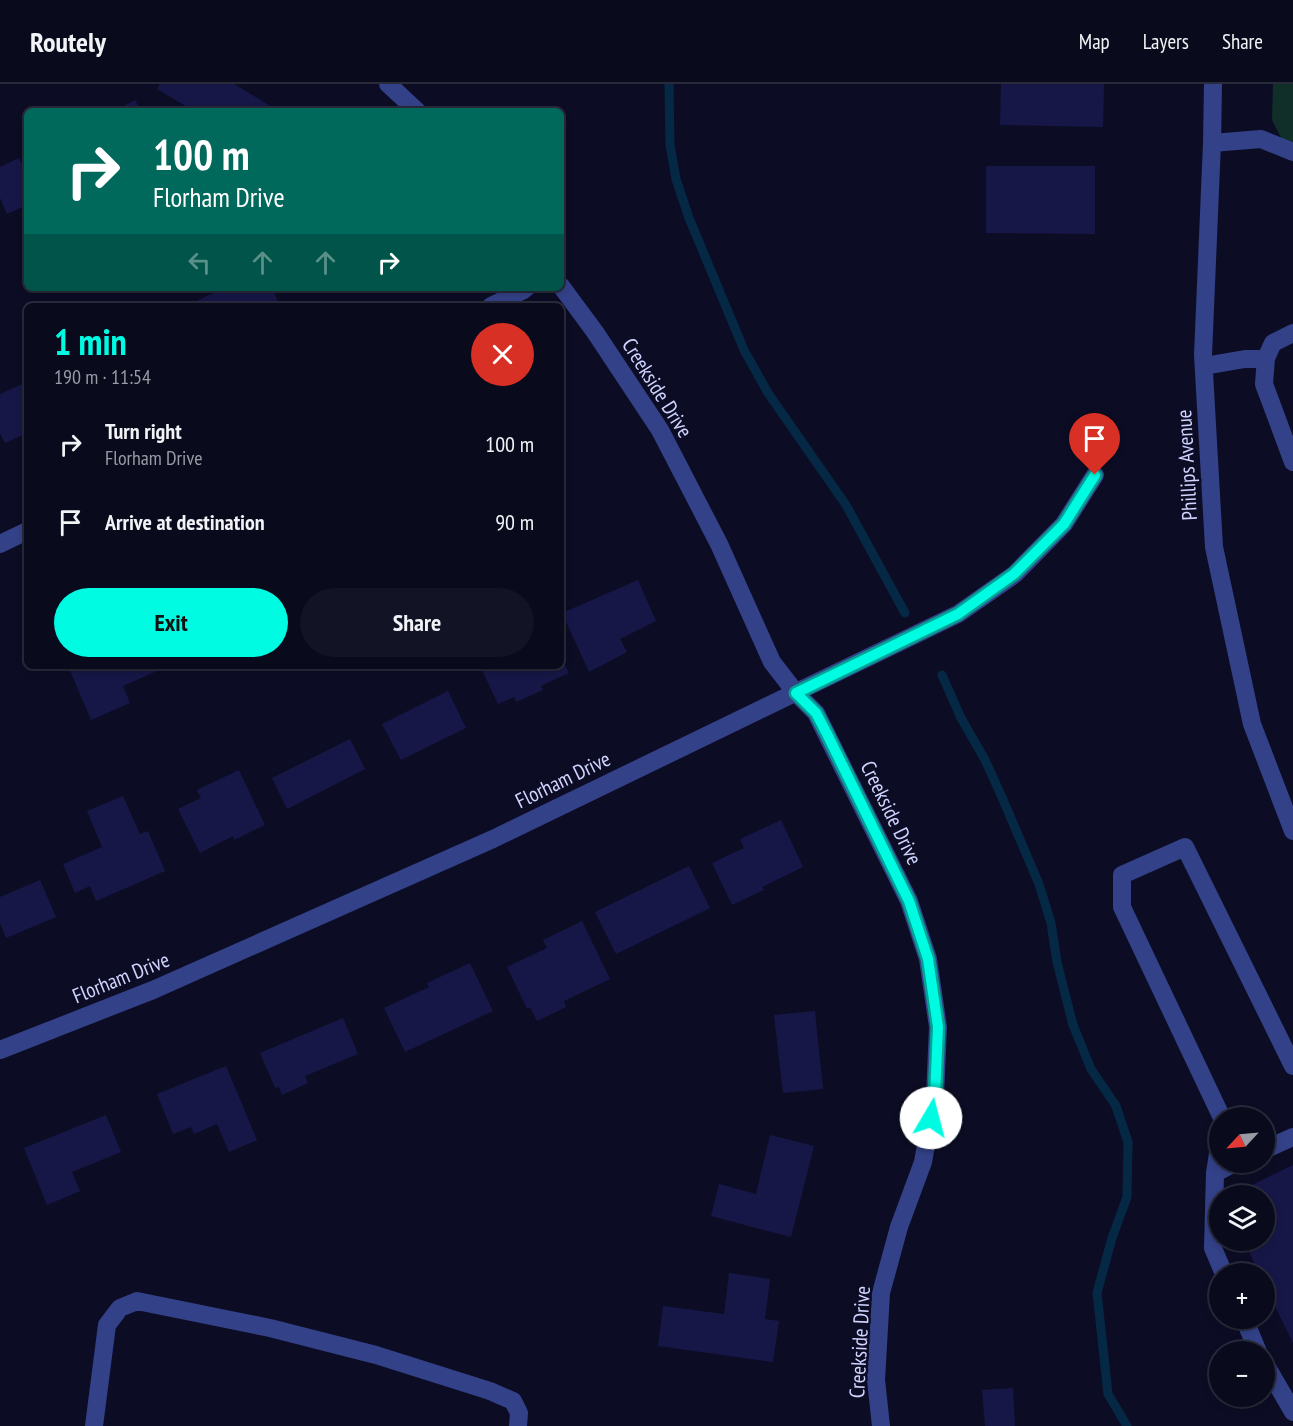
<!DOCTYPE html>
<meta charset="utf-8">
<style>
body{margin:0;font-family:"PT Sans Narrow",sans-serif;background:#121325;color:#f1f3f6;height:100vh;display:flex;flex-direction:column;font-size:22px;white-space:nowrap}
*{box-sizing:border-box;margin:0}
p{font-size:20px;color:#999aa3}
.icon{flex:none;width:33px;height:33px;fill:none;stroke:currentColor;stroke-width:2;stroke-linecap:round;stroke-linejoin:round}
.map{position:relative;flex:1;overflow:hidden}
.details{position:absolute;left:24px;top:219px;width:540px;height:366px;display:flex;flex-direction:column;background:#090a1c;border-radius:9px;box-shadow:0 3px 9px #0003,0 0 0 2px #292b3b}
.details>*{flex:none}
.top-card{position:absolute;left:24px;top:24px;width:540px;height:183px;border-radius:9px;box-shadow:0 3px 9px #0003,0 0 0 2px #292b3b;background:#00695c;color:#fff;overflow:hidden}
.needle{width:39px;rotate:244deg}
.controls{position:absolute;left:1209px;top:1023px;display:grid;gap:12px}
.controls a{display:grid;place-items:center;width:66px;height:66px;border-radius:50%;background:#090a1c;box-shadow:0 3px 9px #0003,0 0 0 2px #292b3b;font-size:30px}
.pin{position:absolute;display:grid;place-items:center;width:51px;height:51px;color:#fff;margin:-62px -26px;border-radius:50% 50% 50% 0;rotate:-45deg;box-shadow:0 0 6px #0007}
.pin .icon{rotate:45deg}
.me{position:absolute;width:66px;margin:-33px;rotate:8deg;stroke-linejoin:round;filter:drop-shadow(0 0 4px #0008)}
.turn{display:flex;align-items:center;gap:21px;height:126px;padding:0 30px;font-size:27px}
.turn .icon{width:78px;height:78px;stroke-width:2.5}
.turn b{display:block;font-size:42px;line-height:51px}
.lanes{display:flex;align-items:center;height:57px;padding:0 30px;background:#0003;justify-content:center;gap:30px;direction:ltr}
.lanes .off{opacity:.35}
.round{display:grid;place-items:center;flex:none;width:63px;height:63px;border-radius:32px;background:#121325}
.summary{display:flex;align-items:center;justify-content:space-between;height:102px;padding:0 30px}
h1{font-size:36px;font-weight:800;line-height:45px;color:#00fbe3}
.button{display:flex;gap:12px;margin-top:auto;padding:12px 30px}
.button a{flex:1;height:69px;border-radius:36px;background:#00fbe3;color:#111;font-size:24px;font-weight:800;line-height:69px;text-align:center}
.button a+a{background:#121325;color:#f1f3f6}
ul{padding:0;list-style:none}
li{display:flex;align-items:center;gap:18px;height:78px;padding:0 30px}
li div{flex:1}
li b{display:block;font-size:22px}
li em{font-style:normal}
header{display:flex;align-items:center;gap:36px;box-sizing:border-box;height:84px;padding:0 30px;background:#090a1c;border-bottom:2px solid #292b3b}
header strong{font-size:28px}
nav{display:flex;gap:33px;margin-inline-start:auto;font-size:21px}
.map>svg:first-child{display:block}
.green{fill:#0f2f28}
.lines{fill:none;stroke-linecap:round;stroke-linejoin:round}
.stream{stroke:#052945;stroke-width:9}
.building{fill:#171747}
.minor{stroke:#334188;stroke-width:18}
.route-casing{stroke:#00a394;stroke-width:15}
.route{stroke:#00fbe3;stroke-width:10}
.labels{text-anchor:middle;stroke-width:5;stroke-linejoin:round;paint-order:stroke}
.street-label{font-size:21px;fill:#d0d4ff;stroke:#0c0d25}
</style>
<header>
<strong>Routely</strong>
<nav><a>Map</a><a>Layers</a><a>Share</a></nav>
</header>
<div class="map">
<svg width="1293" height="1342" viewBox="0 0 1293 1342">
<rect width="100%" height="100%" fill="#0c0d25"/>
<path class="green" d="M1273,0H1293V77L1272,36Z"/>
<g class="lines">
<path class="stream" d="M669,0L670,61L676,95L689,134L744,266L768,309L846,421L905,529
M942,591L961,634L985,676L1001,711L1039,800L1051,839L1057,878L1073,941L1091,985L1116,1022L1128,1058L1127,1113L1112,1154L1097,1209L1108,1310L1127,1342"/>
</g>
<path class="building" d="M160,0H234L272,23L270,27H194L157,5Z
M1001,0H1104L1103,43L1000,41Z
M135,16L141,27H114Z
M19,74L21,79L27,76V121L7,130L0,114V83Z
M986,82H1095V150L986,149Z
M224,204H272L280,222H186Z
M27,298V349L5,359L0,349V310Z
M638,496L656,537L620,555L627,568L589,588L562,529Z
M561,573L569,589L541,602L543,606L516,618L514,613L498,620L480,582H561Z
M68,582H168L123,602L130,619L91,636Z
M448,607L466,644L401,676L382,640Z
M350,655L365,685L287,725L272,694Z
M239,686L265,741L234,756L233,752L200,769L178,725L201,714L197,706Z
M123,712L140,750L148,747L165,787L96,817L90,802L75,809L63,780L102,763L87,727Z
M781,736L803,783L762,803L764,806L732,821L712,779L744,764L740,755Z
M689,782L710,824L616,870L595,828Z
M40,796L56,833L6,854L0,839V813Z
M582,837L610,895L564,917L566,923L537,937L530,923L527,925L507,883L547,864L543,856Z
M470,879L493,927L405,968L384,924L429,903L427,899Z
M815,927L823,1005L783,1009L774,931Z
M343,934L358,970L305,992L308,999L282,1011L279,1003L275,1004L260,969Z
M226,982L257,1056L229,1068L217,1040L194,1050L191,1043L173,1050L157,1010Z
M106,1031L121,1068L72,1088L80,1107L47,1121L24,1064Z
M770,1051L814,1062L791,1153L711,1132L719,1100L756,1110Z
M1293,1081V1259L1264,1200V1190H1259L1244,1156H1264V1112H1230Z
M729,1189L770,1195L765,1235L779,1237L773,1278L658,1262L663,1222L724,1230Z
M1013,1304L1015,1342H985L982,1306Z"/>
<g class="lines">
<path class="minor" d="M388,0L417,27
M1213,0L1212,59L1203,271L1214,463L1252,640L1293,747
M1212,59L1261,55L1293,68
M561,202L595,248L660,346L719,460L772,578L796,609L816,629L909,817L928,875L938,943L935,1012L923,1078L899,1143L881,1209L876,1296L881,1342
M491,222L522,207L526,204
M1293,249L1273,259L1266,274L1264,300L1293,378
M1204,282L1245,275H1266
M0,460L27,447
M0,966L153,906L493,755L958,530L1015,490L1064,440L1095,391
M1222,1034L1122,823V791L1185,763L1293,982
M1220,1057L1215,1089L1213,1164L1224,1190
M1264,1066L1293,1053
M1215,1089L1237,1078
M1244,1234L1258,1268
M1264,1278L1293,1328
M94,1342L107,1241L120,1224L137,1217L270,1244L376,1271L490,1307L513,1317L519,1329L518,1342"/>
</g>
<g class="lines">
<g class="route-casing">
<path id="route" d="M931,1034L935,1012L938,943L928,875L909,817L827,650L816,629L796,609L958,530L1014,490L1064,440L1095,391"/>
</g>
<use href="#route" class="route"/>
</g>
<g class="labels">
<g class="street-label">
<text transform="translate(657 304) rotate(58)" y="7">Creekside Drive</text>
<text transform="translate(1187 381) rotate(-93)" y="7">Phillips Avenue</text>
<text transform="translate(563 696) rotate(-26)" y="7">Florham Drive</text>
<text transform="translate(891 729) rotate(64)" y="7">Creekside Drive</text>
<text transform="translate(121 894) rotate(-22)" y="7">Florham Drive</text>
<text transform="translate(860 1258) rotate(-87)" y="7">Creekside Drive</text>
</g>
</g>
</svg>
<div class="controls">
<a><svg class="needle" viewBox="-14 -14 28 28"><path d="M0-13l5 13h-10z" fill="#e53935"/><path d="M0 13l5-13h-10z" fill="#999aa3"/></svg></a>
<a><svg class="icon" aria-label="layers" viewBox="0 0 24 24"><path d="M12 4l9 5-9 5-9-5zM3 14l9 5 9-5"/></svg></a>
<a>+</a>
<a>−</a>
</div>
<div class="pin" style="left:1095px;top:391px;background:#d93025"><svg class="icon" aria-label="arrive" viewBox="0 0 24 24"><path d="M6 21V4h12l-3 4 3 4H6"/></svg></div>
<svg class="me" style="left:931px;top:1034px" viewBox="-20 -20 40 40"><circle r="19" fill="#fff"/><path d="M0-13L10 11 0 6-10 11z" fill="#00fbe3"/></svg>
<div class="top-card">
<div class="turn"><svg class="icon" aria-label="right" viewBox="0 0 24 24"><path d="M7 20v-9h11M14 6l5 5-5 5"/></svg><div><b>100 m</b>Florham Drive</div></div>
<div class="lanes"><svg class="icon off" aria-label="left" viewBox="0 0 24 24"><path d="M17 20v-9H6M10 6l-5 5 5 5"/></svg><svg class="icon off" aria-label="ahead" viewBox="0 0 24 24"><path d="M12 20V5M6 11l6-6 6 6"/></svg><svg class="icon off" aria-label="ahead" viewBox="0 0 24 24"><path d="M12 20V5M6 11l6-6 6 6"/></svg><svg class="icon" aria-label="right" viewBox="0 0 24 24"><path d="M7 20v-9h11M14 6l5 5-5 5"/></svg></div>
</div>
<section class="details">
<div class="summary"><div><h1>1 min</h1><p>190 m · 11:54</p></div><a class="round" style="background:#d93025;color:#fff"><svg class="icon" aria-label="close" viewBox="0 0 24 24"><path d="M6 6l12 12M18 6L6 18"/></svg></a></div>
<ul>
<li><svg class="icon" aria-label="right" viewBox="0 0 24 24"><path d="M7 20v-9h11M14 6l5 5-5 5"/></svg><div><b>Turn right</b><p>Florham Drive</p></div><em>100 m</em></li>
<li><svg class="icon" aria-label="arrive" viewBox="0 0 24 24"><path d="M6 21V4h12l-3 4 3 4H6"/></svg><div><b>Arrive at destination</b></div><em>90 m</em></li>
</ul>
<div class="button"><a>Exit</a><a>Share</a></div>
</section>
</div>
